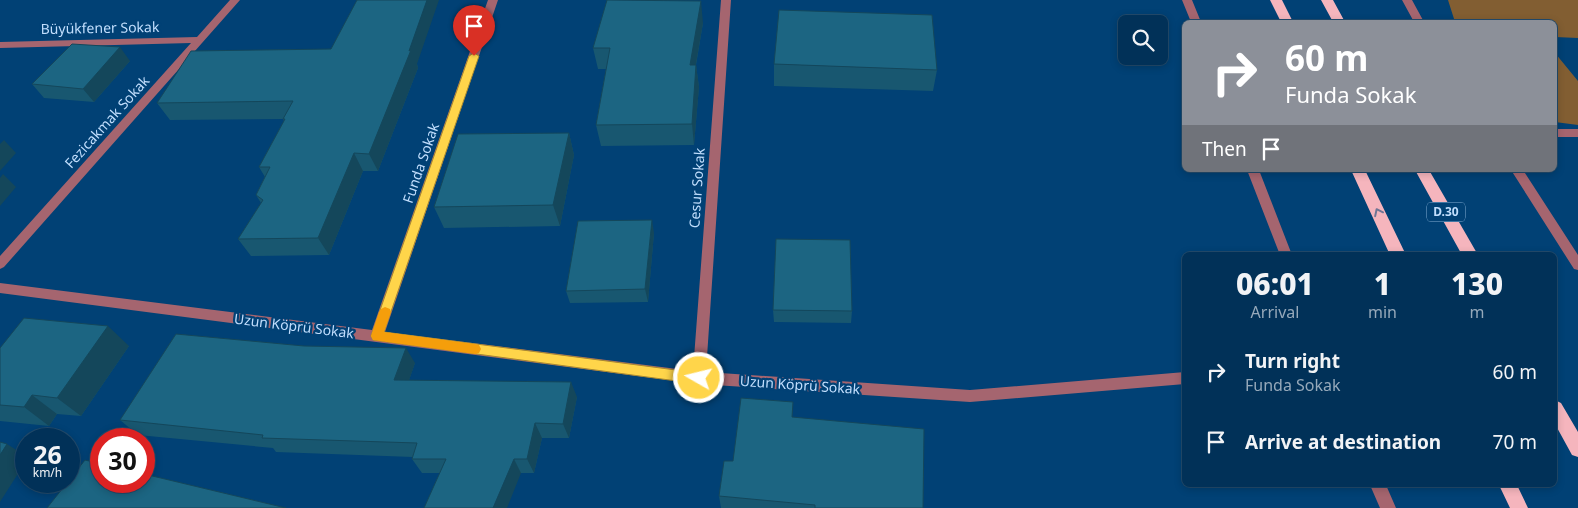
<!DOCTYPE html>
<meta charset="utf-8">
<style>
body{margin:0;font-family:"Noto Sans",sans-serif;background:#0b395e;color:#f1f3f6;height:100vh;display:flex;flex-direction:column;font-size:19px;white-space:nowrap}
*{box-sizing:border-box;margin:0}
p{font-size:16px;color:#96a9ba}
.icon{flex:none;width:28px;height:28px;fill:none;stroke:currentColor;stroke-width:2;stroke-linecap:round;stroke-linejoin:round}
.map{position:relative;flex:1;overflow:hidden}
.side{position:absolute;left:1182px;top:252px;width:375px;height:235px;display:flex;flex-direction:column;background:#013158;border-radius:8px;box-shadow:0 2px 8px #0003,0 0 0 1px #234c6e}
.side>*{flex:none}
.guide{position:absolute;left:1182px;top:20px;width:375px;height:152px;border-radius:8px;box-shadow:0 2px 8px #0003,0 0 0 1px #234c6e;background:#8c9099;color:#fff;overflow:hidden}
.fabs{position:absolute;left:1118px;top:15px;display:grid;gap:10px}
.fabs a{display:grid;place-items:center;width:50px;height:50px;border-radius:8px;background:#013158;box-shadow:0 2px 8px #0003,0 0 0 1px #234c6e;font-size:25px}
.speed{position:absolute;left:15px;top:428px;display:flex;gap:10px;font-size:25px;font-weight:700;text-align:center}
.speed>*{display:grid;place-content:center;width:65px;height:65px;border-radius:50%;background:#013158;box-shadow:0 2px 8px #0003,0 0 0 1px #234c6e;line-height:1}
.speed small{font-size:12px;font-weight:400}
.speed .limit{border:8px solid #d22;background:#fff;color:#111}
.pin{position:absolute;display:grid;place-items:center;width:42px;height:42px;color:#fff;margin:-51px -21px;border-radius:50% 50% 50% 0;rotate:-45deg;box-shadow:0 0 5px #0007}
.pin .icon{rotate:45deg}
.me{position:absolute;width:55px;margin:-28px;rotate:278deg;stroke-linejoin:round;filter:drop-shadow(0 0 4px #0008)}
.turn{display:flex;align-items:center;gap:18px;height:105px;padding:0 20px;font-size:22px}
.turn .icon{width:65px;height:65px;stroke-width:2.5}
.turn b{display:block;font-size:35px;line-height:42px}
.then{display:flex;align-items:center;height:48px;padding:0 20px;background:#0003;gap:10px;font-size:19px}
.eta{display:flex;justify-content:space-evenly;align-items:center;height:85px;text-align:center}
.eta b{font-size:30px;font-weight:800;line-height:35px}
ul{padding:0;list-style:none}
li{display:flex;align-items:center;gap:15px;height:70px;padding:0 20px}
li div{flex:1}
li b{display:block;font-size:19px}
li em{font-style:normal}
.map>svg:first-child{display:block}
.green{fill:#825e32}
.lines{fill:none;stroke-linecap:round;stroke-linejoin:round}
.minor{fill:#a5656f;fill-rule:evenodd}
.highway{fill:#f5b5bd;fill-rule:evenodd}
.wall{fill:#185770}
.shaded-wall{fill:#14475b}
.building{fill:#1c6582;stroke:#14475b}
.oneway{stroke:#6f7595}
.route{fill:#ffd54a;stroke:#a68a30}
.slow{fill:#f59e0b}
.labels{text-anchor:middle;stroke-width:4.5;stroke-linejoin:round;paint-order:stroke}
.shield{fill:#014175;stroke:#87afd4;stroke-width:1}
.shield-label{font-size:12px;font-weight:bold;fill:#c1defd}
.street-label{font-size:14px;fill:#c1defd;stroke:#014175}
</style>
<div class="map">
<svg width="1578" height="508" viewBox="0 0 1578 508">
<rect width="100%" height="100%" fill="#014175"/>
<path class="green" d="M1448,0H1578V38L1555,37V22H1455Z
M1555,53L1578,81V125L1555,122Z"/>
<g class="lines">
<path class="minor" d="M230,0H240L4,267L0,269V256L191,43L0,48V42L197,37Z
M488,0H498L385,332L693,371L721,0H731L706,372L970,390L1185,372V384L970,402L699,384L0,293V283L372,330Z
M1182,0H1192L1201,22H1191Z
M1402,0H1412L1424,22H1414Z
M1555,129H1578V137H1555Z
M1247,170H1259L1292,255H1280Z
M1511,170H1523L1578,255V270L1574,269Z
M1370,485H1386L1396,508H1380Z"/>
<path class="highway" d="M1270,0H1282L1293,22H1281Z
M1321,0H1333L1345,22H1333Z
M1351,170H1365L1406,255H1390Z
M1415,170H1429L1478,255H1462Z
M1555,400L1561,403L1578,432V457L1572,455L1555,424Z
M1499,485H1517L1528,508H1510Z"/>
</g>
<path class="wall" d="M703,23L696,65L699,87L694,145L601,146L596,125L606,69H598L593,48Z
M130,61L94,102L44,98L32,84Z
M417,64L418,68L378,171H363L329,255L251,256L238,239L261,203L256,195L265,177L259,167L284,121L283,119L170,120L157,103Z
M774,64L937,70L933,91L774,86Z
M569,133L574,155L560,226L444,228L434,207Z
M654,233L648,302L570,303L566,291Z
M773,310L852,311L851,323L774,322Z
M129,346L81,416L57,414L49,426L0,421V348Z
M415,363L409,380L577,397L569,438H542L534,473H422L412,459L413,457L276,452L273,448L138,435L120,420Z
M793,417L923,508H721L719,496L733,461Z"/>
<path class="shaded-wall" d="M427,0H439L417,64L418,68L378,171L369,154L409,51Z
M701,1L703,23L692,87L690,65Z
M120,47L130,61L94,102L83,89Z
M696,65L699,87L694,145L692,124Z
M569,133L574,155L560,226L553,205Z
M4,140L16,153L0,171V144Z
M354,153L363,171L329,255L318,238Z
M3,174L16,187L0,206V178Z
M652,220L654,233L648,302L645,289Z
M108,326L129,346L81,416L57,398Z
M406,348L415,363L404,395L394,380Z
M571,382L577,397L569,438L563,424Z
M32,395L57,414L49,426L24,407Z
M535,423L542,438L534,473L527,459Z
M7,444L26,456V461L0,502V455Z
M514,459L521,473L507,508H493Z"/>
<path class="building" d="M357,0H427L409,51L411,50L369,154L354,153L318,238L238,239L263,200L256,195L270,167H259L285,119H283L293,101L157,103L191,51L331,49Z
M607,0L701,1L690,65H696L692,124L596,125L610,48H593Z
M779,10L932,15L937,70L774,64Z
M72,44L120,47L83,89L32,84Z
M569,133L553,205L434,207L458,134Z
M652,220L645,289L566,291L578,221Z
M776,239L850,240L852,311L773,310Z
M24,318L108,326L57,398L32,395L24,407L0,405V348Z
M176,334L304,346L406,348L394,380L571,382L563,424L535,423L527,459H514L493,508H424L446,459H412L417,443L262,438L263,435L120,420Z
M741,398L793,402L792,417L924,429L923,508H815V505L719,496L724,461H733Z
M0,442L7,444L0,455Z
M85,460L101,464V481H144V474L286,508H47Z"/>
<defs><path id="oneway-chevron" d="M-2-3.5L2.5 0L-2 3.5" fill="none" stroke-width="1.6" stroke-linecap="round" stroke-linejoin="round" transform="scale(1.25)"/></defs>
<use class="oneway" href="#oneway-chevron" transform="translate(1378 212) rotate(-116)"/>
<path class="route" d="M474,53L479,56L384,332L699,373L703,375L705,378L703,382L699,384L373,340L371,336L469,56Z"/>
<path class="slow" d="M385,307L390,309L391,312L384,332L475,344L479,345L481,349L479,353L475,354L373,340L371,336L379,312L381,309Z"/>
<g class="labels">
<rect class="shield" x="1427" y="202.5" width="38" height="19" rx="4"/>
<g class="shield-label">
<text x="1446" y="216">D.30</text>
</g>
<g class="street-label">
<text transform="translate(100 28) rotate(-1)" y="5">Büyükfener Sokak</text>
<text transform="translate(107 122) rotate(-48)" y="5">Fezicakmak Sokak</text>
<text transform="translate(421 163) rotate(-71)" y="5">Funda Sokak</text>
<text transform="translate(697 188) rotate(-86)" y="5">Cesur Sokak</text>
<text transform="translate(294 326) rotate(7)" y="5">Uzun Köprü Sokak</text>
<text transform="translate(800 385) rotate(4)" y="5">Uzun Köprü Sokak</text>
</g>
</g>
</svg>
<div class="fabs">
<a><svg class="icon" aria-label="search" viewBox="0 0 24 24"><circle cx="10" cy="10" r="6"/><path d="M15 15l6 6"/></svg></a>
</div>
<div class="speed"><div>26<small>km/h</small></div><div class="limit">30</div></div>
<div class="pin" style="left:474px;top:56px;background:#d93025"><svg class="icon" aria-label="arrive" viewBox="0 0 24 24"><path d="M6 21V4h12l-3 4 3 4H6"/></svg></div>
<svg class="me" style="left:699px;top:378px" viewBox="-20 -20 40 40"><circle r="17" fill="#ffd54a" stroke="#fff" stroke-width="3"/><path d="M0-11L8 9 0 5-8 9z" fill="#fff"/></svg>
<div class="guide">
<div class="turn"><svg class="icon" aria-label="right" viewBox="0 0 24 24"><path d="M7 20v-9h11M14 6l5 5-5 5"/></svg><div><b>60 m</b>Funda Sokak</div></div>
<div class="then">Then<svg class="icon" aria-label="arrive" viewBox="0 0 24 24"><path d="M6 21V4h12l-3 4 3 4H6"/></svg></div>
</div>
<section class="side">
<div class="eta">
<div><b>06:01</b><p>Arrival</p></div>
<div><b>1</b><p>min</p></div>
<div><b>130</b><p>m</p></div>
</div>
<ul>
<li><svg class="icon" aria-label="right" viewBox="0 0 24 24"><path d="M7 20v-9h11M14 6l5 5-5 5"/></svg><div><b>Turn right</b><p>Funda Sokak</p></div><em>60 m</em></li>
<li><svg class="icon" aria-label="arrive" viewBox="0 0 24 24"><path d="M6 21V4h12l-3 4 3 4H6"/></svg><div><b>Arrive at destination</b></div><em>70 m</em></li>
</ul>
</section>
</div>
